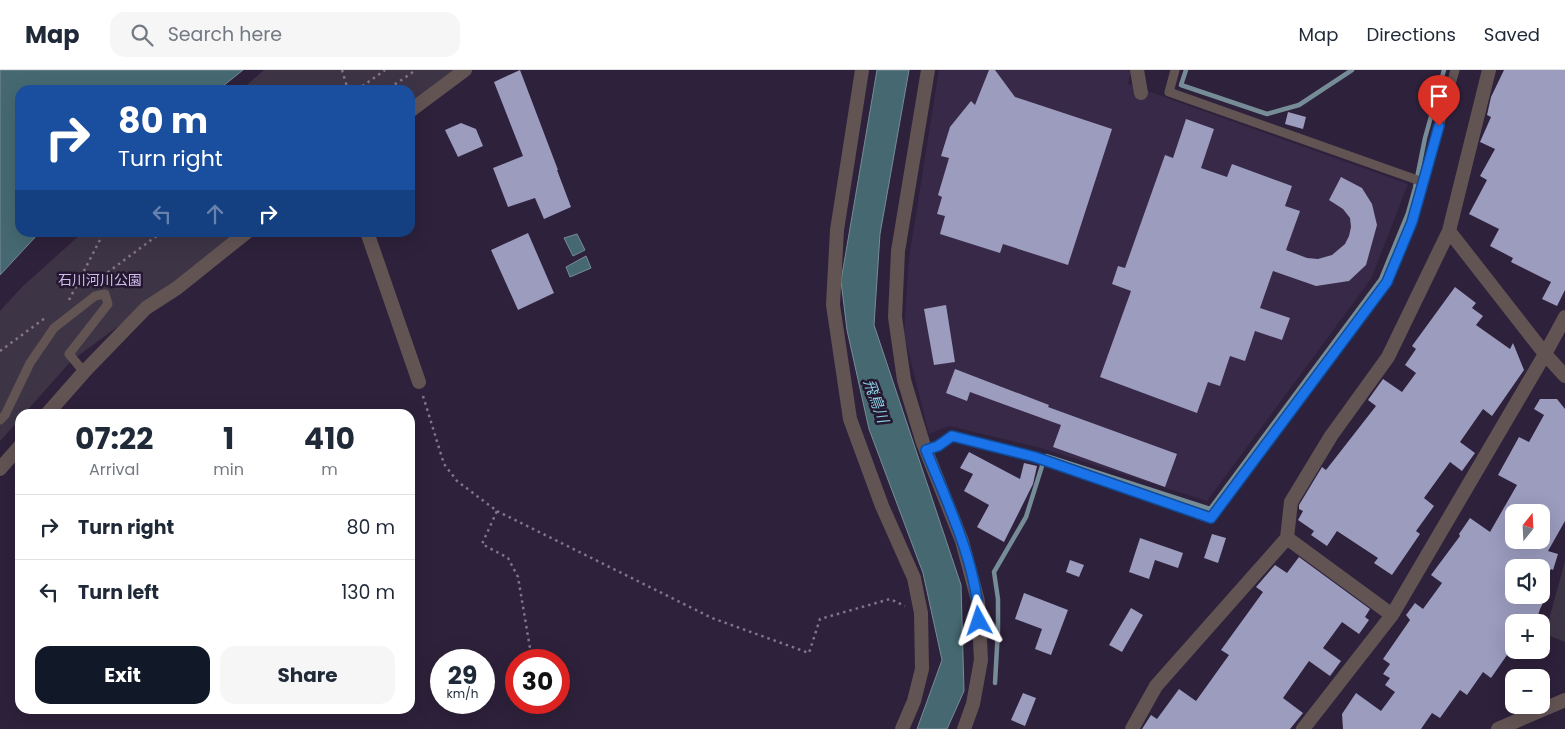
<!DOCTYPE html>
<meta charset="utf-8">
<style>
body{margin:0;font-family:Poppins,"Noto Sans JP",sans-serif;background:#f6f6f7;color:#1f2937;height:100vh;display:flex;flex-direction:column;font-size:19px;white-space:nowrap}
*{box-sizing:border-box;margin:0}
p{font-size:16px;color:#747a83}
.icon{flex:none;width:28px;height:28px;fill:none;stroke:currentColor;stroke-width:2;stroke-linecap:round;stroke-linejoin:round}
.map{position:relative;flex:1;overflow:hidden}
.details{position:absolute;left:15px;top:339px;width:400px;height:305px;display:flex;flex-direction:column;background:#fff;border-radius:15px;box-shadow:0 5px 20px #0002}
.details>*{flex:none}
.guide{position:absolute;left:15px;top:15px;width:400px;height:152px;border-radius:15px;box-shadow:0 5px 20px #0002;background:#1a4fa0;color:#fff;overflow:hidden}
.needle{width:32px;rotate:18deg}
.tools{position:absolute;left:1505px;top:434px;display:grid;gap:10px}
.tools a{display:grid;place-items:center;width:45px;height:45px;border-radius:10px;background:#fff;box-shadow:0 5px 20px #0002;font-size:25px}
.speed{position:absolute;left:430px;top:579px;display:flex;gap:10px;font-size:25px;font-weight:700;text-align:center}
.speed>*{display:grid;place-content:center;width:65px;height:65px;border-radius:50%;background:#fff;box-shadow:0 5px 20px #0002;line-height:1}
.speed small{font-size:12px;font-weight:400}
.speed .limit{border:8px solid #d22;background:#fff;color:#111}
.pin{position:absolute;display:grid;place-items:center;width:42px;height:42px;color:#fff;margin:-51px -21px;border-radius:50% 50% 50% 0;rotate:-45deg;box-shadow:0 0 5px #0007}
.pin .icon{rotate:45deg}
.me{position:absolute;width:55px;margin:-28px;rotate:355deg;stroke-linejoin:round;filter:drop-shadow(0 0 4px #0008)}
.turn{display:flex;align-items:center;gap:18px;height:105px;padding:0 20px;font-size:22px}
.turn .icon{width:65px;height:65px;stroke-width:2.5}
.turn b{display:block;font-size:35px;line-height:42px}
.lanes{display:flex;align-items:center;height:48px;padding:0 20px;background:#0003;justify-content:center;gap:25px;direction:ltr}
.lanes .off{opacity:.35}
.eta{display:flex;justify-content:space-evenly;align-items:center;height:85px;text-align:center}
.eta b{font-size:30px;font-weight:700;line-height:35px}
.action{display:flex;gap:10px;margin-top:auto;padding:10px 20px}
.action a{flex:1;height:58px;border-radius:15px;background:#111827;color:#fff;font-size:20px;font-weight:700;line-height:58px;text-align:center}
.action a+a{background:#f6f6f7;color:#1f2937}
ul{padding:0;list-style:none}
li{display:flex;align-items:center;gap:15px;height:65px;padding:0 20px;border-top:1px solid #e0e1e3}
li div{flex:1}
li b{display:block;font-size:19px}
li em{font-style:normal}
header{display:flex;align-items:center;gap:30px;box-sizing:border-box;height:70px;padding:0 25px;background:#fff;border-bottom:1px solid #e0e1e3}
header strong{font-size:24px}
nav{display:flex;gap:28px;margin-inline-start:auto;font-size:18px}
.search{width:350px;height:45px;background:#f6f6f7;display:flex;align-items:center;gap:12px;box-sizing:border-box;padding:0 18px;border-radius:15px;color:#747a83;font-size:19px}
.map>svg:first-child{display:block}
.built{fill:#392948}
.green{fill:#3d3546}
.water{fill:#466971;stroke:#768c97}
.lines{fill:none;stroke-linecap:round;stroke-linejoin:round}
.stream{stroke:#768c97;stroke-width:4.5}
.building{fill:#9b9cbe;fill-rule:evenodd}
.path{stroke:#80758b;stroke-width:2.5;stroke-dasharray:2.5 4;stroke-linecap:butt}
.service{stroke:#635454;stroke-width:9}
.minor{stroke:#635454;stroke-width:14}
.tertiary{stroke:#635454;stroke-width:14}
.route-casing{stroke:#114b97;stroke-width:12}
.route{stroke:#1a73e8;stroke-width:9}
.labels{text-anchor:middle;stroke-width:5;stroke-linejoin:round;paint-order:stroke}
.park-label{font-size:14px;fill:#d3bced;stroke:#241730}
.water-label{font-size:15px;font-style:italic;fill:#8bcfe0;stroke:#241730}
</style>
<header>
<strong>Map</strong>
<div class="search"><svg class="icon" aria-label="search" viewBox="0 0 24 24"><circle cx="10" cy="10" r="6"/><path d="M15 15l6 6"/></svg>Search here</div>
<nav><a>Map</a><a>Directions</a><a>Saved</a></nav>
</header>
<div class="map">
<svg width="1565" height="659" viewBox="0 0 1565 659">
<rect width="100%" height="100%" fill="#2e213b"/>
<path class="built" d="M939,0H1127L1131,1L1128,14L1408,114L1371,209L1207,431L1041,378L949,356L929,364L904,264L909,188Z"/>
<path class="green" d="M264,0H467L410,42V20H241Z
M82,163H245L71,291L24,344H20V349L0,371V241L22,217Z
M1565,491V572L1545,564Z"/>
<path class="water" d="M0,0H243L218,20H20V162L39,163L0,205Z
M877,0H909L880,164L874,255L961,515L964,621L947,659H917L942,590L923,503L869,359L847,260L841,211Z
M577,164L585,180L573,186L564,168Z
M586,186L591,198L570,207L566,197Z"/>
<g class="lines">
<path class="stream" d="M1186,0L1181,15L1267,44L1299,35L1352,0
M1046,386L1210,439L1381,209L1408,143L1415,118L1425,68L1444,0
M995,613L998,560V529L994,502L1026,447L1042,396"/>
</g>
<path class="building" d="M520,0L558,100H557L571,137L544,149L535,128L508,137L493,98L523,86L494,12Z
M989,0H995L1015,27L1112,59L1068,195L1003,174L1000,183L940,164L945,146L937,144L942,127L938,125L949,88L941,86L950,57L971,31L975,35Z
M1504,0H1565V220L1557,236L1542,229L1551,212L1511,192L1513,188L1490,176L1499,159L1469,144L1487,110L1480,106L1495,79L1480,72L1491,47L1487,45L1491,27Z
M1288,42L1306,47L1303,59L1285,54Z
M1186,49L1214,59L1201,98L1227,107L1232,94L1292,116L1285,136L1300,141L1286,180L1307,188L1318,189L1332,185L1345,174L1349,166L1351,157L1350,148L1343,139L1329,130L1341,107L1362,118L1372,134L1377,155L1366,195L1349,211L1316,216L1273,201L1260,238L1290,248L1282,270L1255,261L1245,291L1230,286L1220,316L1208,312L1197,343L1100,307L1131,221L1112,214L1118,196L1125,198L1165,85L1173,88Z
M461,53L476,59L483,76L458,87L445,60Z
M528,163L554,223L518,240L491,180Z
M1455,217L1476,233L1472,238L1483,246L1476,255L1510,279L1513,273L1524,300L1492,346L1483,339L1460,372L1475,383L1462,401L1450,392L1424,428L1434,436L1416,461L1420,464L1392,505L1374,493L1378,488L1337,461L1327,476L1311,465L1314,461L1298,450L1303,441L1299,439V435L1322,397L1326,400L1376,336L1368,330L1383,309L1402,322L1416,303L1405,295L1416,279L1412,276Z
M946,235L955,292L934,295L924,239Z
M955,299L1049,335L1048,337L1177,384L1165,417L1053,377L1061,355L970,322L967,331L946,323Z
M1540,329H1557L1565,339V451L1548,481L1558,484L1553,500L1551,499L1541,516V498H1514V525H1547L1540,539L1536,552H1514V575L1491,608L1483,602L1467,625L1460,620L1440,648L1432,643L1421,659H1343L1342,644L1356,623L1381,641L1395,622L1385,615L1390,608L1383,604L1390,594L1383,589L1410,550L1406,545L1415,533L1423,539L1442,513L1431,505L1460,466L1459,464L1470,448L1490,462L1517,415L1498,405L1519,367L1529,372L1544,345L1534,339ZM1514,442H1541V470H1514Z
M969,382L1020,409L1024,393L1037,396L1033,414L1004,472L977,457L989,435L964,421L973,404L960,398Z
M1212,464L1226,468L1218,493L1204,488Z
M1140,468L1183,483L1178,498L1155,490L1149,509L1129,502Z
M1299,487L1370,539L1365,547L1369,550L1359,564L1342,552L1323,578L1341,591L1330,606L1309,591L1283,628L1303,643L1290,659H1142L1151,645L1157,649L1179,619L1196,631L1229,585L1221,580L1263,522L1256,517L1275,495L1287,503Z
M1070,490L1084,495L1079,507L1066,502Z
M1024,523L1068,540L1051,585L1035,579L1042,559L1015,549Z
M1131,538L1143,545L1122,582L1109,575Z
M1023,623L1036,628L1025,656L1011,650Z"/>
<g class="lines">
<path class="path" d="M342,0L348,20
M357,20L385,0
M383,20L397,13L416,0
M92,214L162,162
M69,230L104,162
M0,281L45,248
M423,326L444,394L457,411L497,441L482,474L508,488L518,507L532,590
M497,441L712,548L809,583L820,549L890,529L905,536"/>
<path class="service" d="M1175,0L1169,22L1423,112
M0,350L5,345L30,293L54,258L95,226L105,224L108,234L69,284L84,302
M926,380L938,375L952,367L1035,387L1211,449L1387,212L1412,152L1455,0"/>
<path class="minor" d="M862,0L837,160L833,235L850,349L882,436L914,508L921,543L922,599L914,631L902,659
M928,0L898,181L895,247L904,310L923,373L962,471L978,531L981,590L973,634L964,659
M410,41L465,0
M1449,161L1545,284L1565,306
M367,162L419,312
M47,344L84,302L146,238L177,218L247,162
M0,399L20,376
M1287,468L1392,545
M1132,659L1156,616L1287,468L1291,432L1331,366L1388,287L1449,161L1489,0
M1303,659L1392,545L1545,284L1565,247
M1498,659L1565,630"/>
<path class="tertiary" d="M1137,0L1141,23"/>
</g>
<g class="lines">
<g class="route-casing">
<path id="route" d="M979,551C977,494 947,432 926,380L938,376L952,366L1035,387L1211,448L1387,212L1412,152L1439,56"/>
</g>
<use href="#route" class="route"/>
</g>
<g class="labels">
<g class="park-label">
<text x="100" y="215">石川河川公園</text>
</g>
<g class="water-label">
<text transform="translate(876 331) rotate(70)" y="5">飛鳥川</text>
</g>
</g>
</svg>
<div class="tools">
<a><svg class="needle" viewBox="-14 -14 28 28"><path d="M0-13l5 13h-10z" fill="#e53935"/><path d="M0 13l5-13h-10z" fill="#747a83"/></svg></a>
<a><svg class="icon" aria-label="sound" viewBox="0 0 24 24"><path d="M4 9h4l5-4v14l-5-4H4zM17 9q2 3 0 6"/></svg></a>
<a>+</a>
<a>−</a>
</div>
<div class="speed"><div>29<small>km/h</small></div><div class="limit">30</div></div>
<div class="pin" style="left:1439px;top:56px;background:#d93025"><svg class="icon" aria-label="arrive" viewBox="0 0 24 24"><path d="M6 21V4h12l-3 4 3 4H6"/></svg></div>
<svg class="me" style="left:979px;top:551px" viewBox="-20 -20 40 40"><path d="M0-17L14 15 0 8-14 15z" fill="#1a73e8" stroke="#fff" stroke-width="4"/></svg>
<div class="guide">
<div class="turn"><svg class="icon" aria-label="right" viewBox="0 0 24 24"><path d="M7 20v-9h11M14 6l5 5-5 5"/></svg><div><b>80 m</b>Turn right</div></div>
<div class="lanes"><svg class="icon off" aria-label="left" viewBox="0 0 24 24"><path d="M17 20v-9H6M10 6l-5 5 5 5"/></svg><svg class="icon off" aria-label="ahead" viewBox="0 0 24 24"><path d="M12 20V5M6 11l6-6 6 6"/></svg><svg class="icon" aria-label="right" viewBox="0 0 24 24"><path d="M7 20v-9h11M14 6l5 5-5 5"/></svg></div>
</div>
<section class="details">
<div class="eta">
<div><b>07:22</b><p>Arrival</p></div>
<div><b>1</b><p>min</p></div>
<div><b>410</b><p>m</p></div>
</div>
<ul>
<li><svg class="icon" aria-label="right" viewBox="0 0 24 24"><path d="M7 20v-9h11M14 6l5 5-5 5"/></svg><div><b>Turn right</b></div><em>80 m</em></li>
<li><svg class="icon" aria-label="left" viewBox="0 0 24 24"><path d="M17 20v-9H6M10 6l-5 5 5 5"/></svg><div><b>Turn left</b></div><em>130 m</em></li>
</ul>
<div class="action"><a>Exit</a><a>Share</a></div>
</section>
</div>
